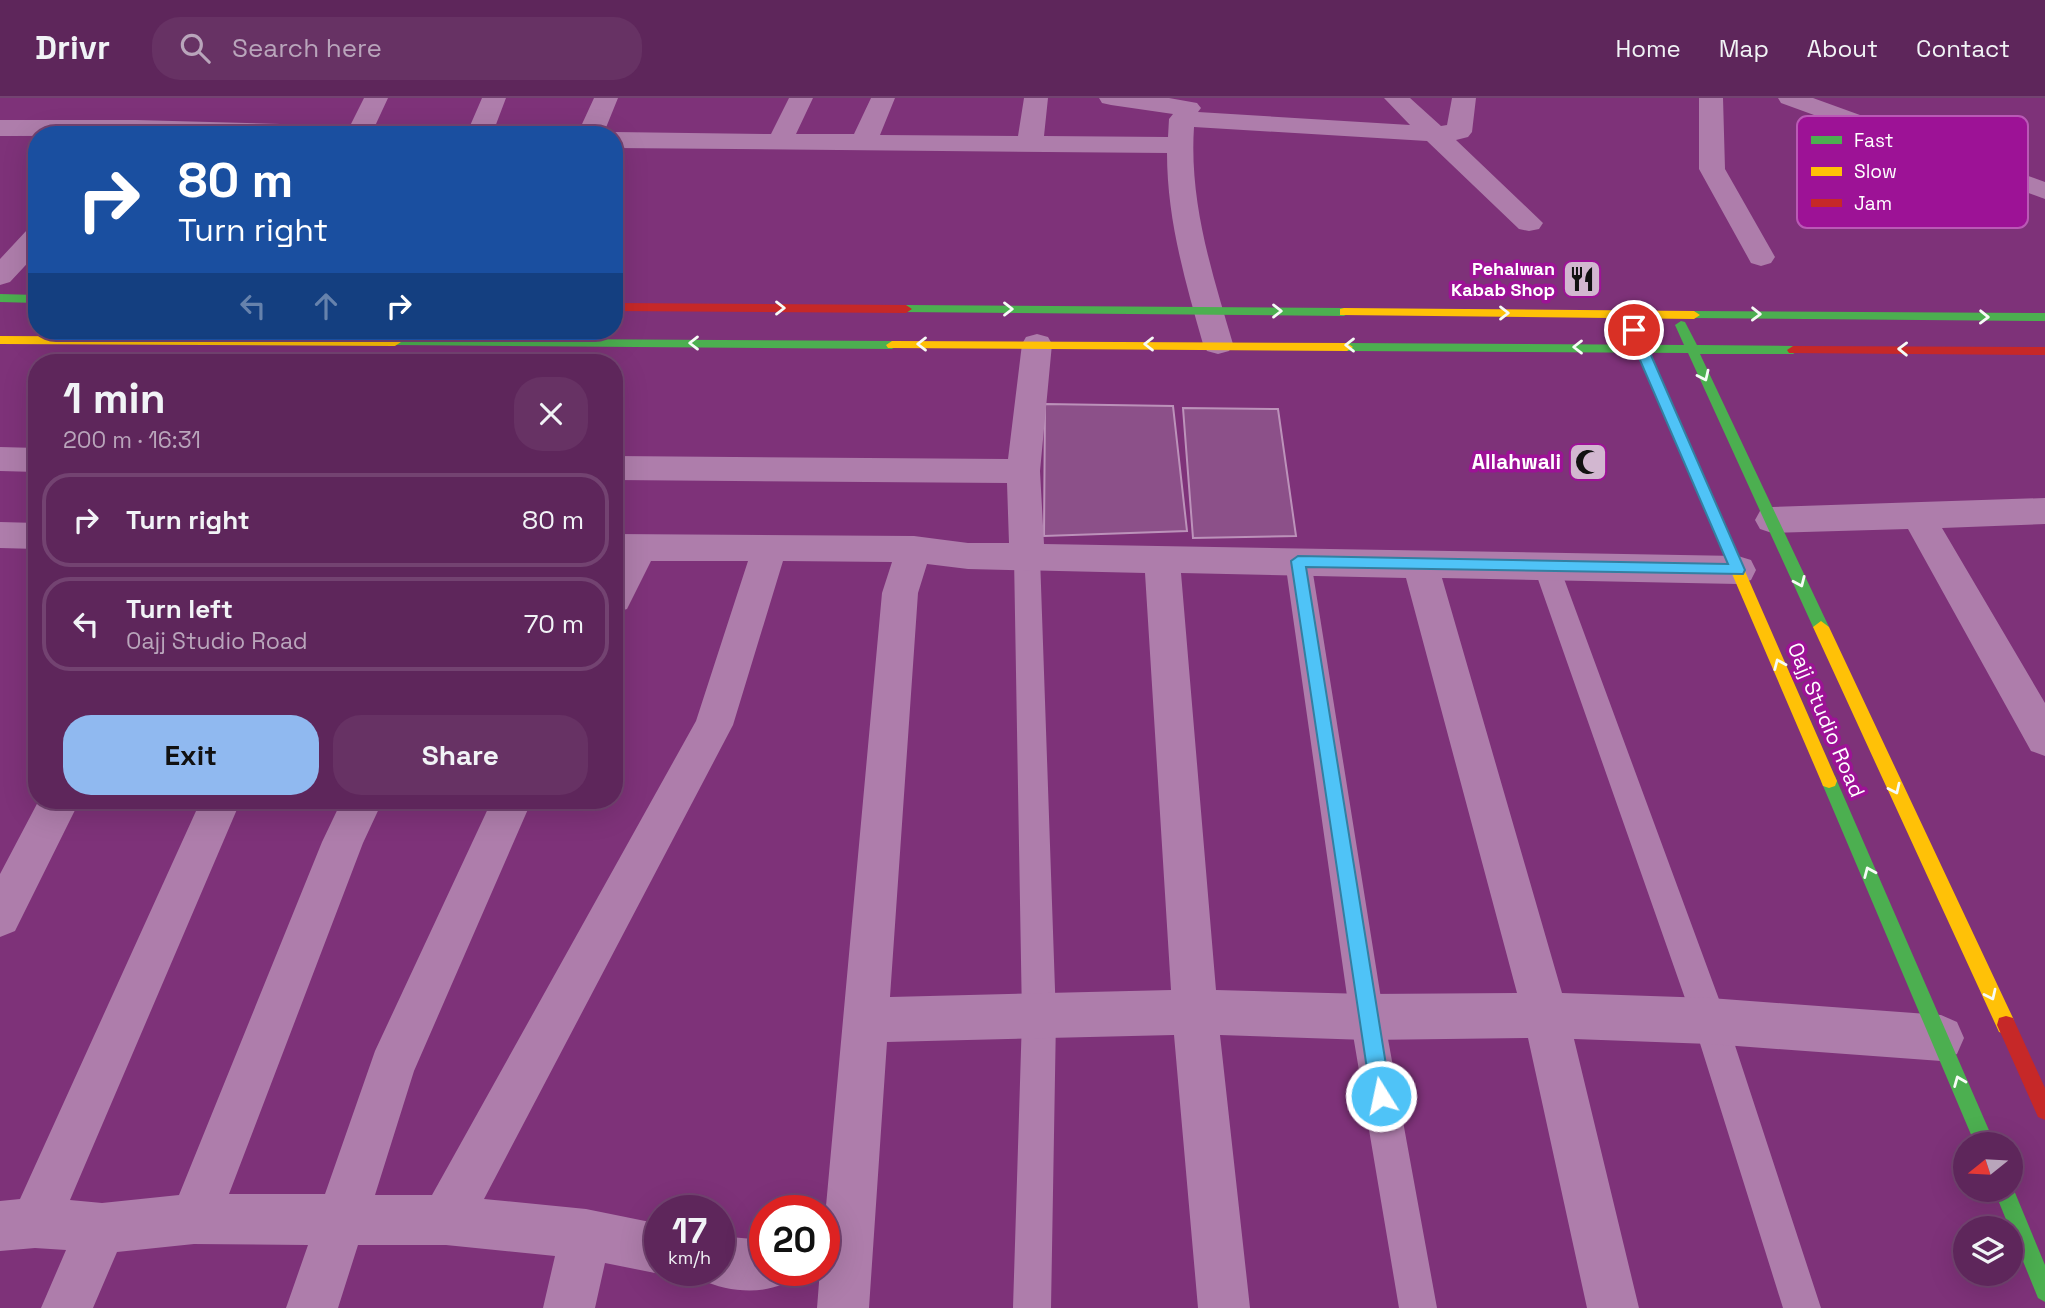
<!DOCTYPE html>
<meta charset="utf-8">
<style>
body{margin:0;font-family:"Space Grotesk",sans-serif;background:#673264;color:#f1f3f6;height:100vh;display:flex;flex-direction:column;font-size:26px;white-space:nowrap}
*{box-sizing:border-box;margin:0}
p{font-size:23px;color:#b9a5bb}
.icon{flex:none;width:38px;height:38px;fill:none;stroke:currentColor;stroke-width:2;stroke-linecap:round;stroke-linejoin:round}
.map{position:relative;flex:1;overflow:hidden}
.drawer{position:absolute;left:28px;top:256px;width:595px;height:455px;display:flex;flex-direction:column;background:#5e265b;border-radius:28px;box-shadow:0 7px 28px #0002,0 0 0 2px #734371}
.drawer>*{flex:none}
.top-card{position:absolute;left:28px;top:28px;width:595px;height:214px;border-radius:28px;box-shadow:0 7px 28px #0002,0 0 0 2px #734371;background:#1a4fa0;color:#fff;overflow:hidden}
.needle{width:46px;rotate:252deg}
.tools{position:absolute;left:1953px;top:1034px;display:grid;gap:14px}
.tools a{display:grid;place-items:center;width:70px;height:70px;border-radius:50%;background:#5e265b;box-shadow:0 7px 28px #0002,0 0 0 2px #734371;font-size:35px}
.speed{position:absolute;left:644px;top:1097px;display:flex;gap:14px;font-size:35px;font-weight:700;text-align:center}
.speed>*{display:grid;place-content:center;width:91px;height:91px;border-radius:50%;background:#5e265b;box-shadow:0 7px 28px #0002,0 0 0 2px #734371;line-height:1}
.speed small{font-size:18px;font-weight:400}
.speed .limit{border:10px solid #d22;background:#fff;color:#111}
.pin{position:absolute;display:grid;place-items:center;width:60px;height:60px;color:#fff;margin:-30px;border:4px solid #fff;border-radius:50%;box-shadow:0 2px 7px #0007}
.me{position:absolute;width:77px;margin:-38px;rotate:350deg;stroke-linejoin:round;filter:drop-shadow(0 0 5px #0008)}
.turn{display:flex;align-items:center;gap:24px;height:147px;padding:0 35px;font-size:32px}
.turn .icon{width:91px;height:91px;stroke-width:2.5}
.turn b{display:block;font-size:49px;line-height:60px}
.lanes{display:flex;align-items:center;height:66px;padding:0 35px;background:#0003;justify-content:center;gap:35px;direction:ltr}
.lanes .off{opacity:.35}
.round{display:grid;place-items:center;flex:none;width:74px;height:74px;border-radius:28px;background:#673264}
.head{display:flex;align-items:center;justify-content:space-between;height:119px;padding:0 35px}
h1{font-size:42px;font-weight:600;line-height:52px}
.action{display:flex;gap:14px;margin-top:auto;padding:14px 35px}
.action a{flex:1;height:80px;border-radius:28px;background:#90b9f0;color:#111;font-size:28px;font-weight:600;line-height:80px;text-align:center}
.action a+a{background:#673264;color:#f1f3f6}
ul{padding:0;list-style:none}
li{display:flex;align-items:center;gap:21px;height:94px;margin:0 14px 10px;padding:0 21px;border:4px solid #734371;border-radius:28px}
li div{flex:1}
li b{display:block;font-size:26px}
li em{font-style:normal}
header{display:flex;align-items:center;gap:42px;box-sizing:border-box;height:98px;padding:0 35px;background:#5e265b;border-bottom:2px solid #734371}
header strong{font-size:33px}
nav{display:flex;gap:38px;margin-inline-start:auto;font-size:24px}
.search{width:490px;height:63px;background:#673264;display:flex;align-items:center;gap:18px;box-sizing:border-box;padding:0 24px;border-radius:28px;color:#b9a5bb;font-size:26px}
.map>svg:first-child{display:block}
.building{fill:#8c5089;stroke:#bc92ba;stroke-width:2}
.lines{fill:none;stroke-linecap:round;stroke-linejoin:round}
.lane{fill:#ae7dab;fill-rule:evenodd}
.street{fill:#ae7dab;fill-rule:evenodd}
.fast{fill:#4caf50;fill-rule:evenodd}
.slow{fill:#ffc107;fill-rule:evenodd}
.jam{fill:#c62828;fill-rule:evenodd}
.oneway{stroke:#f6fbf6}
.route{fill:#4fc3f7;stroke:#337fa1;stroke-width:2}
.labels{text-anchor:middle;stroke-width:7;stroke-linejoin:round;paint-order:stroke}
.far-poi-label{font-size:18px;font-weight:bold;fill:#fff;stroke:#9d1296;text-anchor:end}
.poi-label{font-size:21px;font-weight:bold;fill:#fff;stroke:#9d1296;text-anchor:end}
.street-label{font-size:21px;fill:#fff;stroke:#9d1296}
.key{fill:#9d1296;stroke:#ba59b6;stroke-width:2}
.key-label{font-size:19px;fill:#fff}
</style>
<header>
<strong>Drivr</strong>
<div class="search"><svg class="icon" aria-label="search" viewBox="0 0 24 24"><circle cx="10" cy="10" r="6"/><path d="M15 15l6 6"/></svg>Search here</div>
<nav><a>Home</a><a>Map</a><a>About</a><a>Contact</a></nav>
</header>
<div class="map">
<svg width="2045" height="1210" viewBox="0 0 2045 1210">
<rect width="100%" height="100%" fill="#7e3279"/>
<path class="building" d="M1045,306L1173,308L1187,433L1044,438Z
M1183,310L1278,311L1296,438L1193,440Z"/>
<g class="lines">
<path class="lane" d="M1027,449L1036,452L1040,459L1056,920L1051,1210H1013L1022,920L1014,459L1018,452Z
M1298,453L1307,456L1311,463L1384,919L1437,1210H1399L1350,919L1285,463L1289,456Z
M1546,457L1555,460L1559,467L1727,923L1821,1210H1783L1693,923L1533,467L1537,460Z"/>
<path class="street" d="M364,0H388L375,28L419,32L423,37L0,38V22H136L350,28Z
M482,0H506L492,37H466Z
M594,0H618L603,37H577Z
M789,0H813L796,36H854L871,0H895L880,37L1018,38L1024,0H1048L1044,38L1168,39L1169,21L1173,16L1111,7L1102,5L1099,0H1169L1197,5L1201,10L1198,14L1410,27L1384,0H1410L1441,28L1447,27L1452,0H1476L1472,34L1468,39L1456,42L1543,125L1539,131L1529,133L1519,131L1427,43L1194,29C1189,104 1212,175 1233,246L1229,253L1218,256L1207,253L1203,246C1185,183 1167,121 1167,55L614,50V37H605L614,34L771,36Z
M1699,0H1723L1725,71L1775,159L1771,165L1761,168L1751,165L1699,71Z
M1778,0H1813L2045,84V101L1781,5Z
M37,130V155L10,184L0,187V161L27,132Z
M1037,236L1048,239L1052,246L1040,373L1044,446L1738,458L1751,462L1756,472L1751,482L1738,486L1442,480L1562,895L1710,900L1941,917L1957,924L1964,940L1957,956L1941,963L1710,946L1574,941L1639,1210H1587L1528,940L1367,942L1220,937L1250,1210H1198L1174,937L887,944L869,1210H817L820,1172H824V1130L882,495L892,464L783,463L733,627L484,1101L586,1111L660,1126V1172H669L660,1176L605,1165L595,1210H543L555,1158L446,1147H358L338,1210H286L308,1147L194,1146L117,1154L93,1210H41L66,1152L35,1150L0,1153V1103L20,1101L201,702H241L70,1102L102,1105L179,1097L322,744L342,702H383L363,745L229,1096H325L375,953L492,702H532L414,973L375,1097H432L696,623L748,463H651L627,511L614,515V436L914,438L968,445H1009L1007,385L614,382V358L1008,361L1022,246L1026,239ZM927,466L968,471L1145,475L1171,892L890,899L918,495ZM1181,475L1406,480L1517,895L1367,896L1216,892Z
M0,349L37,350V374L0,373Z
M2045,400V426L1942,430L2045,605V658L2031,653L1908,431L1772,435L1760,431L1755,422L1760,413L1772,409Z
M0,424L37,425V451L0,450Z
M39,702H80L15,833L0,839V776Z
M719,1138L765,1142V1172H789L783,1186C757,1197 727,1193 701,1182L697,1172H719Z"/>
<path class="fast" d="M0,196L37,197V205L0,204Z
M906,207L1344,210L1350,214L1344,218L902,214V208Z
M1694,213L2045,215V223L1690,220V214Z
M1681,223L1685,224L1697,247L1793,248L1799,252L1793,256H1700L1829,529L1826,533L1821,535L1813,529L1688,255L1347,253L1341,249L1347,245L1684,247L1675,227Z
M395,240L892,243L898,247L892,251L391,247V241Z
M1829,676L1835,678L1837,683L1995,1046H1975L1821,683L1823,678Z
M2011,1085L2045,1167V1204L2038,1200L1994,1092H2011Z"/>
<path class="slow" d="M1344,210L1694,213L1700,217L1694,221L1340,217V211Z
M1632,225L1638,229L1837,683L1835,688L1829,690L1823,688L1821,683L1626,229Z
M0,238L395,240L401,244L395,248L0,246Z
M892,243L1347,245L1353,249L1347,253L888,250L886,247Z
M1821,523L1829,529L2013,920L2015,927L2013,934L2006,936L1999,934L1813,529Z"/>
<path class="jam" d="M614,205L906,207L912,211L906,215L614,213Z
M1793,248L2045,249V257L1789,255L1787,252Z
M2006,918L2013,920L2045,990V1022L2038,1019L1997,927L1999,920Z"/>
</g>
<defs><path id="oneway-chevron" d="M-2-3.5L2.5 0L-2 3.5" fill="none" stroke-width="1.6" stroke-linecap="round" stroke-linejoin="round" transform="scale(1.75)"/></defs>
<g class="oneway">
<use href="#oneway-chevron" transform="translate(780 210)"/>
<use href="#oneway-chevron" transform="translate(1008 211)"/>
<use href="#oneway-chevron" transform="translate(1277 213)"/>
<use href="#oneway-chevron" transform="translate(1504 215)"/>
<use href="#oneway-chevron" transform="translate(1756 216) rotate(1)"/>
<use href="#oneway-chevron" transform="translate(1984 219) rotate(1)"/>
<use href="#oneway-chevron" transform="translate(694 245) rotate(-180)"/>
<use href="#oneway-chevron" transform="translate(922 246) rotate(-180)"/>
<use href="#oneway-chevron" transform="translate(1149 246) rotate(180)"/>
<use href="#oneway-chevron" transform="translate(1350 247) rotate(-180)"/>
<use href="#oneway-chevron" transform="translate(1578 249) rotate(-180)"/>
<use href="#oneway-chevron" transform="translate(1903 251) rotate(-179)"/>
<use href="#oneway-chevron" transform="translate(1704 278) rotate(65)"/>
<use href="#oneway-chevron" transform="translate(1800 484) rotate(66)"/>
<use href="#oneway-chevron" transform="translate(1779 566) rotate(-113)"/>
<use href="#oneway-chevron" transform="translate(1895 691) rotate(65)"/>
<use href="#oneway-chevron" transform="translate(1869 774) rotate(-113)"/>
<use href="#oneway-chevron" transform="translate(1991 897) rotate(65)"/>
<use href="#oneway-chevron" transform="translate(1959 983) rotate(-112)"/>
</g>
<path class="route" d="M1634,228L1640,232L1745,472L1743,476L1306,469L1391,998L1388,1005L1381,1008L1374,1005L1371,998L1291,463L1298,458L1728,466L1627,232Z"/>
<defs>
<g id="restaurant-square" transform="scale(2.0125)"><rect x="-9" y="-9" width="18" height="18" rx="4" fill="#d2b7d0" stroke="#9d1296"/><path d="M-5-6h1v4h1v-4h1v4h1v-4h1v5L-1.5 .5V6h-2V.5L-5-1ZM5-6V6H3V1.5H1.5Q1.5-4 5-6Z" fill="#111"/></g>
<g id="mosque-square" transform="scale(2.0125)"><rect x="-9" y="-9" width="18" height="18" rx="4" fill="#d2b7d0" stroke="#9d1296"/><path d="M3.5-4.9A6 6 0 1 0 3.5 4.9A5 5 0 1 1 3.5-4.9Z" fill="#111"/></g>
</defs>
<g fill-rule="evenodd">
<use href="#restaurant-square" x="1582" y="181"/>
<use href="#mosque-square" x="1588" y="364"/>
</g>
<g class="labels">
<g class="far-poi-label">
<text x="1555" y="177">Pehalwan<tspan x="1555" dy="21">Kabab Shop</tspan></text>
</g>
<g class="poi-label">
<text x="1561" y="371">Allahwali</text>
</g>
<g class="street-label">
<text transform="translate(1826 622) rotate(67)" y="7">Oajj Studio Road</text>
</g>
</g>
<rect x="1797" y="18" width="231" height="112" rx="10" class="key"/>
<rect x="1811" y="38" width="31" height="8" fill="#4caf50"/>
<rect x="1811" y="69" width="31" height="9" fill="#ffc107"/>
<rect x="1811" y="101" width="31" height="8" fill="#c62828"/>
<g class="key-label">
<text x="1854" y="49">Fast</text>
<text x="1854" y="80">Slow</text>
<text x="1854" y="112">Jam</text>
</g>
</svg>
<div class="tools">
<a><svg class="needle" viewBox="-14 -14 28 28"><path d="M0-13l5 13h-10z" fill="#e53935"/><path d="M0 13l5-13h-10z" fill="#b9a5bb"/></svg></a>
<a><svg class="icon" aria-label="layers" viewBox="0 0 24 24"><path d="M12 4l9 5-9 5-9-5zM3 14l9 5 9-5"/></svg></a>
</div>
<div class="speed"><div>17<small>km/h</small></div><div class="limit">20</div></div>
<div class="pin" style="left:1634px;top:232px;background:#d93025"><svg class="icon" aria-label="arrive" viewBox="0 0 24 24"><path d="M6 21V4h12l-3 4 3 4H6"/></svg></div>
<svg class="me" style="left:1381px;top:998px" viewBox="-20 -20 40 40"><circle r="17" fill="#4fc3f7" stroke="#fff" stroke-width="3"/><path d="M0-11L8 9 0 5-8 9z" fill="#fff"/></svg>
<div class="top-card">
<div class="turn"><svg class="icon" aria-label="right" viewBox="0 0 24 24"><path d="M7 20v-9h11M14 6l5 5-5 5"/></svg><div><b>80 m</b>Turn right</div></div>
<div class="lanes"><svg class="icon off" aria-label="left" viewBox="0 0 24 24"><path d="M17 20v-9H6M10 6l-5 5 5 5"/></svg><svg class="icon off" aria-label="ahead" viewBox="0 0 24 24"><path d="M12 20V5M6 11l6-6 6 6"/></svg><svg class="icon" aria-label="right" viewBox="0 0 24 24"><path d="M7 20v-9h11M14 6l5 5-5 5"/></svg></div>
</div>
<section class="drawer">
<div class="head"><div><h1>1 min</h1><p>200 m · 16:31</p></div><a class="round"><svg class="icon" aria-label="close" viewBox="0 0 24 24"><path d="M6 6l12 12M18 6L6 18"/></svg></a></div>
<ul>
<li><svg class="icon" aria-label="right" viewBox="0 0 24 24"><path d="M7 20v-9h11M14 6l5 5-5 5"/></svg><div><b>Turn right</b></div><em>80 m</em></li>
<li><svg class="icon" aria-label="left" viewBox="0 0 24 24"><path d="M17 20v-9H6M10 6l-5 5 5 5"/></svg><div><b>Turn left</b><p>Oajj Studio Road</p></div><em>70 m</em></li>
</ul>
<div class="action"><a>Exit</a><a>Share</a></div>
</section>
</div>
